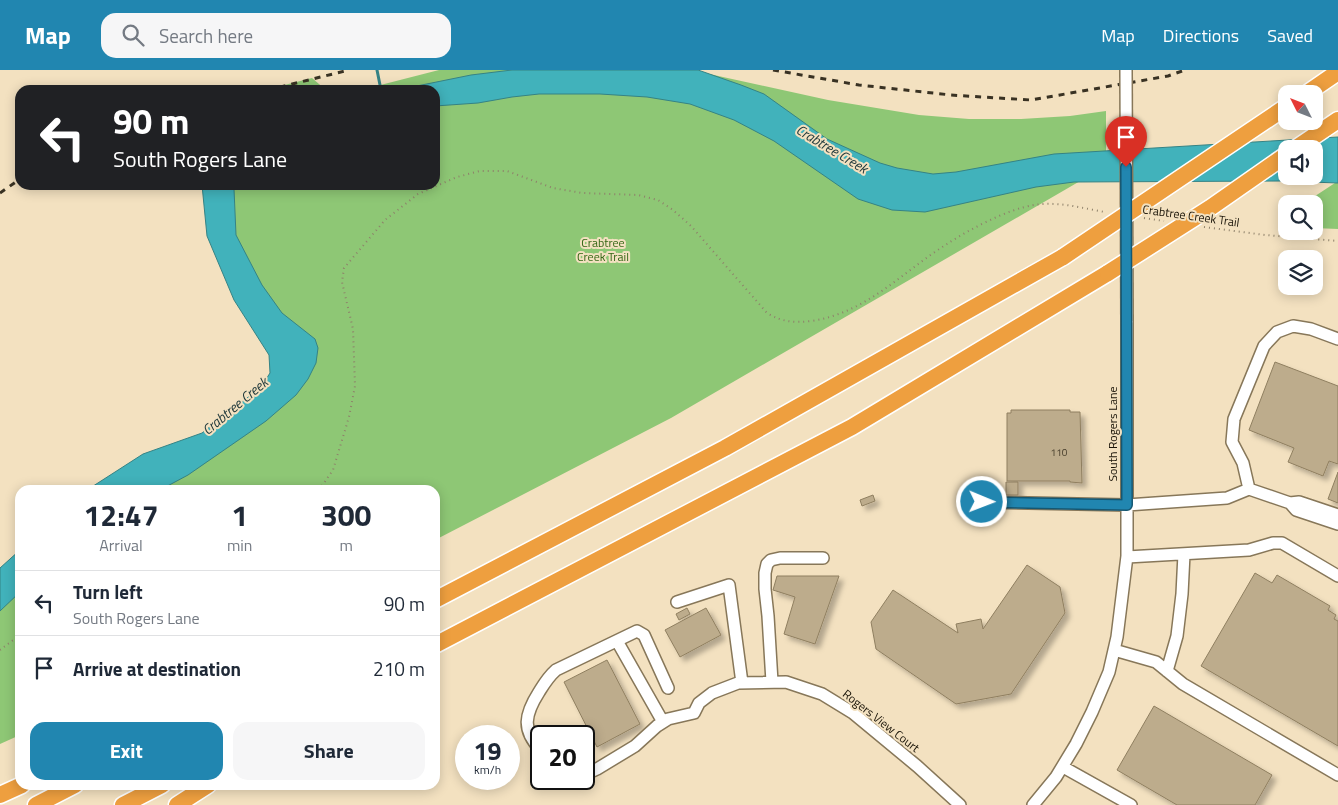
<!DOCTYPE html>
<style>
body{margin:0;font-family:"Titillium Web",sans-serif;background:#f6f6f7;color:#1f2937;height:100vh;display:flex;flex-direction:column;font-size:19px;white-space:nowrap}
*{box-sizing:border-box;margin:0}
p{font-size:16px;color:#747a83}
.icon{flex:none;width:28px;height:28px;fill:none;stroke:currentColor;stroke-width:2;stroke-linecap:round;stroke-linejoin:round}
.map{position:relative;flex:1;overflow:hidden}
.panel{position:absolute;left:15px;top:415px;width:425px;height:305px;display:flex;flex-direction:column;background:#fff;border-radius:15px;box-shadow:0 2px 12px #0003}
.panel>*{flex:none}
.top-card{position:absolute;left:15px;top:15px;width:425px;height:105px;border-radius:15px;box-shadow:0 2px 12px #0003;background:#202124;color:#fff;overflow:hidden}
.needle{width:32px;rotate:312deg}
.controls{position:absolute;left:1278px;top:15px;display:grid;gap:10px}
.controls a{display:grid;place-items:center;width:45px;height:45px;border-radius:10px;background:#fff;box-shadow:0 2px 12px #0003;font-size:25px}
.speed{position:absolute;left:455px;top:655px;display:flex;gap:10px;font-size:25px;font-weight:700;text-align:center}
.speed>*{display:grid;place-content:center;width:65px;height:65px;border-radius:50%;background:#fff;box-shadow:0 2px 12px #0003;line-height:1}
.speed small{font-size:12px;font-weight:400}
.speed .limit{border:2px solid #111;border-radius:8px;background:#fff;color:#111}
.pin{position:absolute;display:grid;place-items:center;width:42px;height:42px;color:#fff;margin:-51px -21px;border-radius:50% 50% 50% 0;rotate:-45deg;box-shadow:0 0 5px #0007}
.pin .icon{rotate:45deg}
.me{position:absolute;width:55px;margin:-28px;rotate:91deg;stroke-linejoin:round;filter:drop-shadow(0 0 4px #0008)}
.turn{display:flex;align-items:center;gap:18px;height:105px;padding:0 15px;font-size:22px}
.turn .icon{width:65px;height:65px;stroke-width:2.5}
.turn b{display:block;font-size:35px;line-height:42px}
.eta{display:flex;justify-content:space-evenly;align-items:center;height:85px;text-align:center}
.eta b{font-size:30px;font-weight:700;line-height:35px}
.action{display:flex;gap:10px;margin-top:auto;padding:10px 15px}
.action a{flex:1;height:58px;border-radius:15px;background:#2186b0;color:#fff;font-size:20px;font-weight:700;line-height:58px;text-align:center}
.action a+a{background:#f6f6f7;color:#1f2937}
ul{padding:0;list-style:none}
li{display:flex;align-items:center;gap:15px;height:65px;padding:0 15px;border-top:1px solid #e0e1e3}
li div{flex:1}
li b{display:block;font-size:19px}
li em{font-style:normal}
header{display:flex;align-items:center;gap:30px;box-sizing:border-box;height:70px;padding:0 25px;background:#2186b0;color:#fff}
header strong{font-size:24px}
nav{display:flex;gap:28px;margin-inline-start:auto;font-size:18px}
.search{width:350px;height:45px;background:#f6f6f7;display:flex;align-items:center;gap:12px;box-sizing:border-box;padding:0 18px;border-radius:15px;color:#747a83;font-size:19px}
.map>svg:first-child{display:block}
.green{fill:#8ec775}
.water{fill:#41b2bb;stroke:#358385;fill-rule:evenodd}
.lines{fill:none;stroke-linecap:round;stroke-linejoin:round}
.stream{stroke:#358385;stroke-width:3}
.building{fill:#bdac8c;stroke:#8f7f60;filter:url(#shadow)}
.minor-casing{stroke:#877759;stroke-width:14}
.highway-casing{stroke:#fff;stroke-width:19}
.path{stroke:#8e816a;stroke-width:2;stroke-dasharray:1 4;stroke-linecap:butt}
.minor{stroke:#fff;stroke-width:11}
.highway{stroke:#ee9f3f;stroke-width:16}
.rail{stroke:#393223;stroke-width:3;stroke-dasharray:6 6;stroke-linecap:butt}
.minor-bridge-casing{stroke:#877759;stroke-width:14;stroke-linecap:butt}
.highway-bridge-casing{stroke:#fff;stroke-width:19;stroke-linecap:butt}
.minor-bridge{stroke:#fff;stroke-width:11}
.highway-bridge{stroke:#ee9f3f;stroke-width:16}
.route-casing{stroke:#155772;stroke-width:12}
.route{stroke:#2186b0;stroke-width:9}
.labels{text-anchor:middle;stroke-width:4;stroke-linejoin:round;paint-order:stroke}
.number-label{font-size:10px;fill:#433a29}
.street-label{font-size:12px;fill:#1a1408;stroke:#f3e1c0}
.park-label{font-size:12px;fill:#336614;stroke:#f3e1c0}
.water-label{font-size:14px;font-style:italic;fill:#213a3c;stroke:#f3e1c0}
</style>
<header>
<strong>Map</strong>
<div class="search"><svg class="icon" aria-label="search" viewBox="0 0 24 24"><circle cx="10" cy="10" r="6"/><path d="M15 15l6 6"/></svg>Search here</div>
<nav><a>Map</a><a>Directions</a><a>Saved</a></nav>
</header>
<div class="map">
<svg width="1338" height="735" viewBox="0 0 1338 735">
<defs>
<filter id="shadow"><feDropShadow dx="4.5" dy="4.5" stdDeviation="2.5" flood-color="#0004"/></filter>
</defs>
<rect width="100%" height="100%" fill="#f3e1c0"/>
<path class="green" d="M439,0H691L828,30L919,45L969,49H1021L1070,46L1106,41V96L671,348L435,470V420H128L286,316L231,189L230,115H435V20H361Z
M312,8L326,20H265Z
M1338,111V159L1314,158V134H1303Z
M20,493V665L0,674V507Z"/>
<path class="water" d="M512,0H698L741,15L764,24L827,69L880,93L897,98L933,104L956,102L1054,84L1338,67V113L1282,111L1074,112L1036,117L925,142L892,140L858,129L774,71L734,50L690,34L647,27L600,24H539L512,27L478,33L435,36V20H397L471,5ZM1286,79H1314V106H1286Z
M202,115H236L234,119L236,165L262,215L282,243L315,269L318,278L316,293L308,309L296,325L266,351L188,405L160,420H87L143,384L202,363L261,317L270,303L269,285L234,230L207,166Z
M20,480V522L0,541V498Z"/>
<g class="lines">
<path class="stream" d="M377,0L381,20"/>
</g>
<path class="building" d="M1275,292L1338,316V394L1329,391L1323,406L1288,392L1294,378L1249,360Z
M1011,340H1070V342H1080L1082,413L1070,412V411H1007V343H1011Z
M1338,402V433L1328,429Z
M1006,412H1018V425H1006Z
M873,425L875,431L862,436L860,430Z
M1027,495L1060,517L1065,543L1011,624L956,634L876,579L871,552L893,520L958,563L956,554L981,549L983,559Z
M1255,503L1272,513L1277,505L1330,536L1328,540L1336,545L1334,549L1338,551V676L1201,596Z
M777,506H839L815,574L784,564L795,527L773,520Z
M687,538L690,544L679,550L676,544Z
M706,538L721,565L680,587L665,560Z
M607,590L640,654L597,677L564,612Z
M1154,636L1272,705L1255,735H1177L1117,700Z"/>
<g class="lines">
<g class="minor-casing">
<path id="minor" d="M1249,419L1243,393L1232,372L1234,349L1264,276L1277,262L1293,256L1311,259L1338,269
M983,432L1127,435L1227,428L1249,419L1290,433L1299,432L1338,445
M1290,433L1296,440L1338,454
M1127,487L1249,480L1273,473H1282L1338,506
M677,532L729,515L742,613
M617,571L663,652
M1114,580L1156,592L1183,614L1338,705
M1167,601L1177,566L1182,524L1184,484
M772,612L768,546L765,519V503L767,494L771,490L780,488H823
M541,680C521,660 525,644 539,622C544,614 548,607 556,600L637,561L644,565L668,618
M1063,697L1131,735
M584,705L597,699L635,676L657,656L668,649L694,643L699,633L712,623L738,613L786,612L822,624L853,643L917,696L960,735
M1033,735L1056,707L1076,674L1092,642L1109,602L1117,567L1127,486V251"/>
</g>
<g class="highway-casing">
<path id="highway" d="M1306,24L1338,2
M1295,79L1338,50
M435,530L725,378L1063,187
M435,575L852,357L1108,203
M0,725L22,715
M36,735L75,715
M123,735L162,715
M177,735L208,715"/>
</g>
<path class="path" d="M1144,148L1164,151
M1204,157L1265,165L1338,171
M319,420L333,400L349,347L355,316L353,259L342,212L344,198L385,150L418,124L457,107L480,101H507L553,118L582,123L638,125L658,130L673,140L691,156L767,243C782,252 794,253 811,251C867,243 902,202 947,174C970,159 1008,139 1034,135C1058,131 1081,138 1105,142
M0,580L20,565"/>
<use href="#minor" class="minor"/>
<use href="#highway" class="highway"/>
<path class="rail" d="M773,0L859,15L951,25L1031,30L1168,6L1185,0
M268,20L349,0
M0,123L20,109"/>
<g class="minor-bridge-casing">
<path id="minor-bridge" d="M1126,0L1127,251"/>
</g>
<g class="highway-bridge-casing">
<path id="highway-bridge" d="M1063,187L1286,37
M1108,203L1210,138L1286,85"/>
</g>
<use href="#minor-bridge" class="minor-bridge"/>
<use href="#highway-bridge" class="highway-bridge"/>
</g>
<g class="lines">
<g class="route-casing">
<path id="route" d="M982,432L1127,435L1126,97"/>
</g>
<use href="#route" class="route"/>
</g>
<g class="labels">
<g class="number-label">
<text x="1059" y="386">110</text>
</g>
<g class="street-label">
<text transform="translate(1191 146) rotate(8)" y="4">Crabtree Creek Trail</text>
<text transform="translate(1113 364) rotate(-90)" y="4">South Rogers Lane</text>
<text transform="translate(881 651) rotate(38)" y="4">Rogers View Court</text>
</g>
<g class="park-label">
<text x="603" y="177">Crabtree<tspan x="603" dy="14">Creek Trail</tspan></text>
</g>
<g class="water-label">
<text transform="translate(832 79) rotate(31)" y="5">Crabtree Creek</text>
<text transform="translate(235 336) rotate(-40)" y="5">Crabtree Creek</text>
</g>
</g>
</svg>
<div class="controls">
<a><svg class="needle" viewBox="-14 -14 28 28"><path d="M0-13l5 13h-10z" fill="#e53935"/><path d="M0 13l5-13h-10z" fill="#747a83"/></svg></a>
<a><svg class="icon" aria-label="sound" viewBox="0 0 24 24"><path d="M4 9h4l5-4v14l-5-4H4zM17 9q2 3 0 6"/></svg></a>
<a><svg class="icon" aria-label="search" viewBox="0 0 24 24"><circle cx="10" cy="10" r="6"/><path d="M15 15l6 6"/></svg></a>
<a><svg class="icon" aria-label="layers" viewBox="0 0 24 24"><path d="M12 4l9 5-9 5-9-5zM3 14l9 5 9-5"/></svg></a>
</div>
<div class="speed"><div>19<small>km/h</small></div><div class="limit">20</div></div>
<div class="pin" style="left:1126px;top:97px;background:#d93025"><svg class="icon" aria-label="arrive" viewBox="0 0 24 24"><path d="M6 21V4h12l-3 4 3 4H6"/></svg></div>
<svg class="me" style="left:982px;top:432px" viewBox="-20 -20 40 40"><circle r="17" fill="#2186b0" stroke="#fff" stroke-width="3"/><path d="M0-11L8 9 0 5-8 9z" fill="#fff"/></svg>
<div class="top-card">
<div class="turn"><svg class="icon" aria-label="left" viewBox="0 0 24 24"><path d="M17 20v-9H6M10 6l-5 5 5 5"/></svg><div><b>90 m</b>South Rogers Lane</div></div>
</div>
<section class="panel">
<div class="eta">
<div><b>12:47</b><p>Arrival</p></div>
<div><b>1</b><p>min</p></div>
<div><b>300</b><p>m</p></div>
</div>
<ul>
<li><svg class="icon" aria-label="left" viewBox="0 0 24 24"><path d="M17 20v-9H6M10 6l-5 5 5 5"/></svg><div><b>Turn left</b><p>South Rogers Lane</p></div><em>90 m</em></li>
<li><svg class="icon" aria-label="arrive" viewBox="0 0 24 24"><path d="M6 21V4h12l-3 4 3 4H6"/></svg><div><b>Arrive at destination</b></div><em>210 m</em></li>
</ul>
<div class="action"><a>Exit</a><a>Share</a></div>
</section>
</div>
